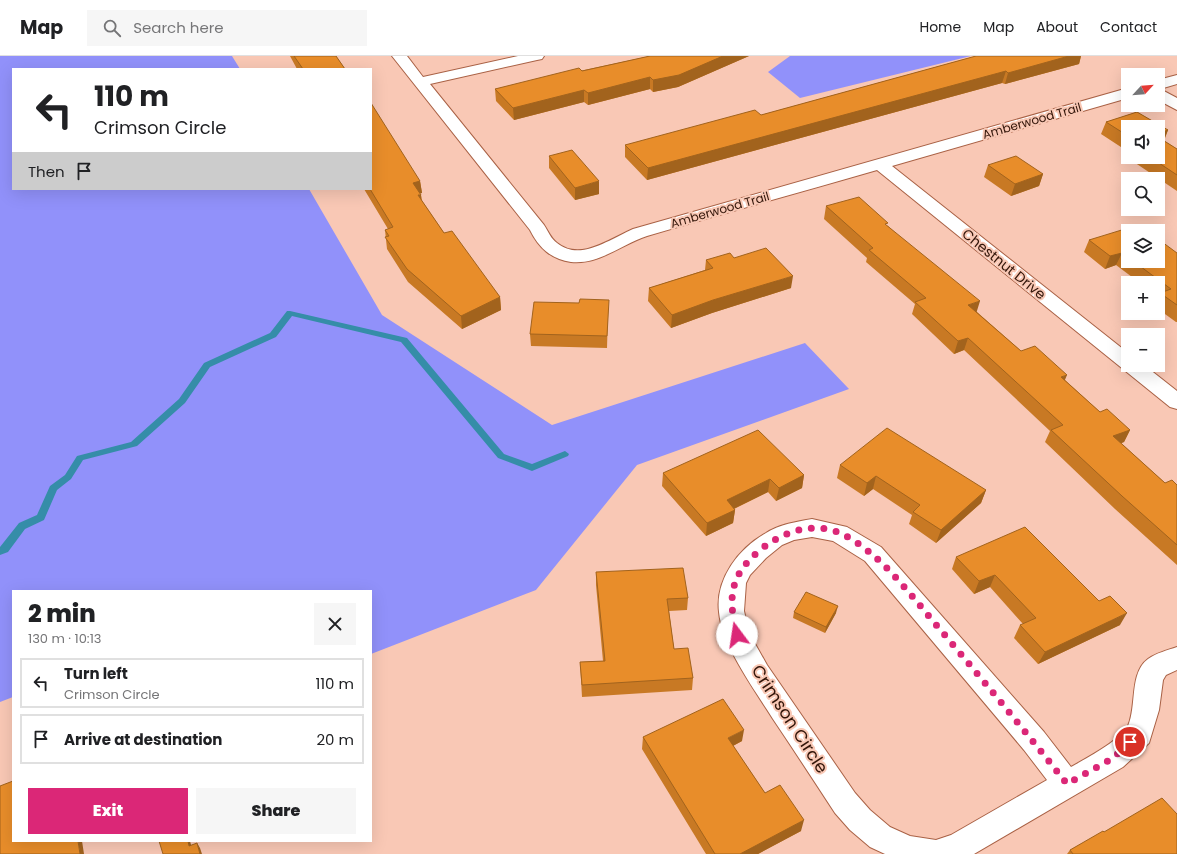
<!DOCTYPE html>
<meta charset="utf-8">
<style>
body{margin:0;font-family:Poppins,sans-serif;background:#f6f6f6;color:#202124;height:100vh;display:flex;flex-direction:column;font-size:15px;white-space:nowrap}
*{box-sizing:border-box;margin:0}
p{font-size:13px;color:#757577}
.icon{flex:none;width:22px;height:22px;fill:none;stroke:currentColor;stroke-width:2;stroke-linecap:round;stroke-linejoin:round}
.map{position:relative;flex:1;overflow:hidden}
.panel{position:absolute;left:12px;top:534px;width:360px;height:252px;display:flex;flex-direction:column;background:#fff;border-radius:0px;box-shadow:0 4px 16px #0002}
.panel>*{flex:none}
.guide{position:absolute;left:12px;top:12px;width:360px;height:122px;border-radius:0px;box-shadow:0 4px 16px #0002;background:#fff;color:#202124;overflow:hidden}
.needle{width:26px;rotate:64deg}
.controls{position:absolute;left:1121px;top:12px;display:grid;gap:8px}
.controls a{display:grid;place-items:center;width:44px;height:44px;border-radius:0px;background:#fff;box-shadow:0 4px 16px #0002;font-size:20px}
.pin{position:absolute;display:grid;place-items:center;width:34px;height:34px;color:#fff;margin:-17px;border:2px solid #fff;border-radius:50%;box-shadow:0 1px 4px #0007}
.me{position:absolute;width:44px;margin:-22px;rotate:346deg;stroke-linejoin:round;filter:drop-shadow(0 0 3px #0008)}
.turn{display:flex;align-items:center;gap:14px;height:84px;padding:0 16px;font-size:18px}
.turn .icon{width:52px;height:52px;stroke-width:2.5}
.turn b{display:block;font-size:28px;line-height:34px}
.then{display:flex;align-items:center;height:38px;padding:0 16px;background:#0003;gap:8px;font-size:15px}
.round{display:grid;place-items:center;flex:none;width:42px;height:42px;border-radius:0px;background:#f6f6f6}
.headline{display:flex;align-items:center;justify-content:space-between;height:68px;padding:0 16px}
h1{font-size:24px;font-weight:800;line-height:30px}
.cta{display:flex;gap:8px;margin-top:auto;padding:8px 16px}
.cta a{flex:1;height:46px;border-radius:0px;background:#db2777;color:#fff;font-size:16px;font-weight:800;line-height:46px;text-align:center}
.cta a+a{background:#f6f6f6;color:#202124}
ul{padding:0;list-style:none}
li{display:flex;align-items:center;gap:12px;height:50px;margin:0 8px 6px;padding:0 8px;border:2px solid #e0e0e0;border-radius:0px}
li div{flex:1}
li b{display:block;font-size:15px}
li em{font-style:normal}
header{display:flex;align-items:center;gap:24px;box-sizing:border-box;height:56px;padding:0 20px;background:#fff;border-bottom:1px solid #e0e0e0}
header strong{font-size:19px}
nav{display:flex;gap:22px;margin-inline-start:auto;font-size:14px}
.search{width:280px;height:36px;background:#f6f6f6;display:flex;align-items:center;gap:10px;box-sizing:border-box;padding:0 14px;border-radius:0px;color:#757577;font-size:15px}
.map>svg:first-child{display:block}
.forest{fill:#9191fa}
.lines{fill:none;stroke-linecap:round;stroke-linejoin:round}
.stream{fill:#358da8;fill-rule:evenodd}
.minor-casing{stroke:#a96145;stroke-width:2}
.minor{fill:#fff;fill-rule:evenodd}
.wall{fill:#c87924;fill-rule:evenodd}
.shaded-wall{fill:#a2631d}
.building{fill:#e88d2a;stroke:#a2631d}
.route{stroke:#db2777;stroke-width:7;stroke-dasharray:0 12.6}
.labels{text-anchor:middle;stroke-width:4;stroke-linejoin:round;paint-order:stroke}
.far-street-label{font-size:12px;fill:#321509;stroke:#f9c8b5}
.street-label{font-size:14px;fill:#321509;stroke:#f9c8b5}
.near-street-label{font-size:17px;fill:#321509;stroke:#f9c8b5}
</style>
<header>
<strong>Map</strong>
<div class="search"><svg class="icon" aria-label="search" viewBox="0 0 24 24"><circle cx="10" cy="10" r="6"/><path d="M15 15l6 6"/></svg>Search here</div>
<nav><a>Home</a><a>Map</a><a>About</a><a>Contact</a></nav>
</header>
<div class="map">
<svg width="1177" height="798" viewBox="0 0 1177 798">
<rect width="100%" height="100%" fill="#f9c8b5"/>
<path class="forest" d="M0,0H232L240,13H13V133H309L382,259L552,369L805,287L849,333L637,409L536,534L371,598V535H13V641L0,646Z
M790,0H971L800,42L768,16Z"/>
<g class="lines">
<path class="stream" d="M287,255H290L407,282L504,398L532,408L565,395L569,398L568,400L532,415L498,402L401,286L292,260L276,281L210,311L185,347L137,390L83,404L71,423L57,434L44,464L25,473L8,496L0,499V491L19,467L37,459L50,430L65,419L77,400L131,386L179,343L204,307L270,277Z"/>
<g class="minor-casing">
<path id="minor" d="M392,0H407L423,21L518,0H544L542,3L537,4L430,28L544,169C548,175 551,183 557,187C580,206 610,183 633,173L1128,32V42L892,110L1128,297V309H1144L1177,335V353L1170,351L877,114C801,136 724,157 647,180C622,188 599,209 571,206C551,203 539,192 530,174Z
M1177,19V28L1160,33L1177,42V54L1158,44V24Z
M812,463L847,471L881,491L1044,676L1071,711C1085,703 1121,684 1128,670C1137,650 1129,617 1148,603C1156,597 1168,594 1177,591V614L1166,619L1163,624L1159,654L1149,687L1123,711L974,798H885L870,791L850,774L835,757C814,725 794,694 773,663C755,634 722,590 719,556C715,523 739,492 766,477C780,468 796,466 812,463ZM812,481L833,485L865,505L1024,694L1047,724L951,779L936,784L910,780L890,771L870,754L855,737L767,609L749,577L744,555L746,527L750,519L766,502L782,489L794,484Z"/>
</g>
<use href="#minor" class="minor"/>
</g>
<path class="wall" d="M290,0H336L345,13H297Z
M650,0H749L678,31L653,36L650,33L588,49L584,46L514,64L496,45L495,33Z
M976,0H1081L1079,8L1005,28L1002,27L647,124L625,101V89L761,59Z
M1137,56L1168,74L1164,85L1177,93V135L1122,98L1124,93L1101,78L1106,66ZM1128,71H1158V101H1128Z
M549,100L599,138L575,144L549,112Z
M988,109L1043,118L1039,130L1011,140L984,121Z
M420,125L422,137H420L421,139L422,145L444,177L500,241L501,254L462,273L408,226L387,193L385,174L388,173L364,133H371Z
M826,150L888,170L977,256L1021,295L1065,324L1100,356L1130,374L1124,386L1121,387L1165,427L1177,429V509L1115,453L1045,386L1050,375L964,294L954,298L912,258L915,248L866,206L867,202L824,163Z
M1128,175V205H1158L1177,197V266H1176L1158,253V227H1140L1116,209L1105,213L1084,196L1089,184Z
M734,202L791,232L712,257L671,272L648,245L649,232L705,214L706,204Z
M608,257L607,292L531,290L530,278Z
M840,409L986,434L981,447L936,487L909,468L912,459L873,433L864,440L837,422Z
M663,417L804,419L802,432L776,445L768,436L734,453L735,454L733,467L706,480L662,430Z
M956,501L1120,569L1038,608L1014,582L1020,569L1023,568L990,531L974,538L952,513Z
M596,516L688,542L687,554L669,555L674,593L693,622L692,634L582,641L580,606L603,605L596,529Z
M794,556L836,557L825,577L793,562Z
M643,681L742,685L733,690L765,737L801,775L758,798H706L642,693Z
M1104,776L1177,798H1067L1070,794Z"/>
<path class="shaded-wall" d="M723,0H749L678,31L653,36V24Z
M1069,0H1081L1079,8L1005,28L1008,17Z
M1006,15L1002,27L647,124L648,112Z
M650,21V33L588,49V37Z
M584,34V46L514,64L513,52Z
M1168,74L1163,86L1158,88V78Z
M1043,118L1039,130L1011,140L1015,128Z
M420,125L422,137L414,139L413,127Z
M599,125V138L575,144V132Z
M418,139H421L422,151Z
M1122,197L1116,209L1105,213L1110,200Z
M793,220L791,232L712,257L671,272L672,259L713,244Z
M500,241L501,254L462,273L461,260Z
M980,245L976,258L968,249Z
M968,282L964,294L954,298L958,285Z
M1067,319L1062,331L1061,321Z
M1130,374L1124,386L1107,393L1113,380Z
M804,419L802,432L776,445L779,432Z
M876,420L873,433L864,440L867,427Z
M770,423L768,436L725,457L727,444Z
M986,434L981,447L936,487L941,474Z
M735,454L733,467L706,480L707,467Z
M995,519L990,531L974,538L979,525Z
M838,550L836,557L825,577L826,571Z
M1127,557L1120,569L1038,608L1045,596Z
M744,674L742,685L725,694L728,682Z
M804,764L801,775L758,798H740Z
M78,785H82L84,798H80Z
M188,785H190L193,796L189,790Z
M197,787L200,792L202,798H200Z"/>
<path class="building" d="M294,0H336L345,13H303Z
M650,0H723L679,19L653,24L650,21L588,37L584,34L513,52L495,33L579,12L582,15Z
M976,0H1069L1008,17L1006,15L648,112L625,89L755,54L761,59Z
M371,47L420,125L413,127L421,139H418L444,177L452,175L500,241L461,260L407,213L385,181L389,180L385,174L393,171L370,133H371Z
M1137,56L1168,74L1158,78V71H1128V80L1106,66Z
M1158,81L1177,93V119L1150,101H1158Z
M572,94L599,125L575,132L549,100Z
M1016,100L1043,118L1015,128L988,109Z
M859,141L888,167L885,168L980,245L968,249L1021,295L1035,290L1067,319L1061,321L1100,356L1107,353L1130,374L1113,380L1165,427L1172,424L1177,429V489L1122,440L1051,374L1063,369L968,282L958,285L915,246L926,242L869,194L873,192L826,150Z
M1138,169L1147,175H1128V201L1122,197L1110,200L1089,184Z
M1158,183L1177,197V249L1160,237L1171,233L1133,205H1158Z
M766,192L793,220L713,244L672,259L649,232L713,212L706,204L730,197L734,202Z
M580,243L609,244L607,280L530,278L534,246L579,247Z
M887,372L986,434L941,474L913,456L920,449L876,420L867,427L840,409Z
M758,374L804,419L779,432L770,423L727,444L735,454L707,467L663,417Z
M1025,471L1099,545L1110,540L1127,557L1045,596L1020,569L1036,562L995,519L979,525L956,501Z
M683,512L688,542L667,543L674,593L688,592L693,622L582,629L580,606L605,605L596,516Z
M806,536L838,550L826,571L794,556Z
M723,643L744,674L728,682L765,737L780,729L804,764L740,798H715L643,681Z
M13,725V785H78L80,798H0V730Z
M1162,742L1177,758V798H1073L1070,794L1103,775L1104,776Z
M159,785H188L189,790L197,787L200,798H163Z"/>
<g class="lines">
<path class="route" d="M737,579C728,543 729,520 759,495C781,476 813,465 840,477C882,497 914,544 944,578C986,628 1027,677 1067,728L1113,702L1130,686"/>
</g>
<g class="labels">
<g class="far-street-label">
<text transform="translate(1032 65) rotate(-16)" y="4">Amberwood Trail</text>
<text transform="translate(720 154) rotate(-16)" y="4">Amberwood Trail</text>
</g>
<g class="street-label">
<text transform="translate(1004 208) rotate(39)" y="5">Chestnut Drive</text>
</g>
<g class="near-street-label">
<text transform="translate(790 663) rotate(57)" y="6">Crimson Circle</text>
</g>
</g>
</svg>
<div class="controls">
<a><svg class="needle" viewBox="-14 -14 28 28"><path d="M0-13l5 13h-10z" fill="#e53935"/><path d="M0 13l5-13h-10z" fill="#757577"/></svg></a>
<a><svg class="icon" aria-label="sound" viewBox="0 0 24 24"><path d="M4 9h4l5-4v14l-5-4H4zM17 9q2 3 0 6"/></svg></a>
<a><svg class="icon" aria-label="search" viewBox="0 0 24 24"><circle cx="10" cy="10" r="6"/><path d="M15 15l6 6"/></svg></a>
<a><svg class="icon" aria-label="layers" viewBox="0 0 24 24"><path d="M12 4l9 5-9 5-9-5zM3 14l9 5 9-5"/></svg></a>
<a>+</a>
<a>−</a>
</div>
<div class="pin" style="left:1130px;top:686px;background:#d93025"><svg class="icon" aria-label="arrive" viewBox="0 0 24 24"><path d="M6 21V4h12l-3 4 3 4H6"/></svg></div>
<svg class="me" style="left:737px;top:579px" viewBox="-20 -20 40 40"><circle r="19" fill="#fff"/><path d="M0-13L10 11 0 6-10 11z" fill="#db2777"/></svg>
<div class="guide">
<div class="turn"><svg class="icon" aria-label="left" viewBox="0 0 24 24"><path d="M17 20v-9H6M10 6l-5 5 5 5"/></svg><div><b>110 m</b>Crimson Circle</div></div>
<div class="then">Then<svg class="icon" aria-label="arrive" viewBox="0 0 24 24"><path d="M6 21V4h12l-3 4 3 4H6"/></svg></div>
</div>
<section class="panel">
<div class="headline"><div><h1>2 min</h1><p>130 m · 10:13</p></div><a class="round"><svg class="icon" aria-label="close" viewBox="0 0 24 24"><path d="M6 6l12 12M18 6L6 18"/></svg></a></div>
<ul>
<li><svg class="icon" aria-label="left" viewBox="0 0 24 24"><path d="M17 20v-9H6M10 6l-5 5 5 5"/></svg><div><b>Turn left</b><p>Crimson Circle</p></div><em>110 m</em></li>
<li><svg class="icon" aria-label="arrive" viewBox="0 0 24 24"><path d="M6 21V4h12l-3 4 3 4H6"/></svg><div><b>Arrive at destination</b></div><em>20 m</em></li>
</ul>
<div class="cta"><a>Exit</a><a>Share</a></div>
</section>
</div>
